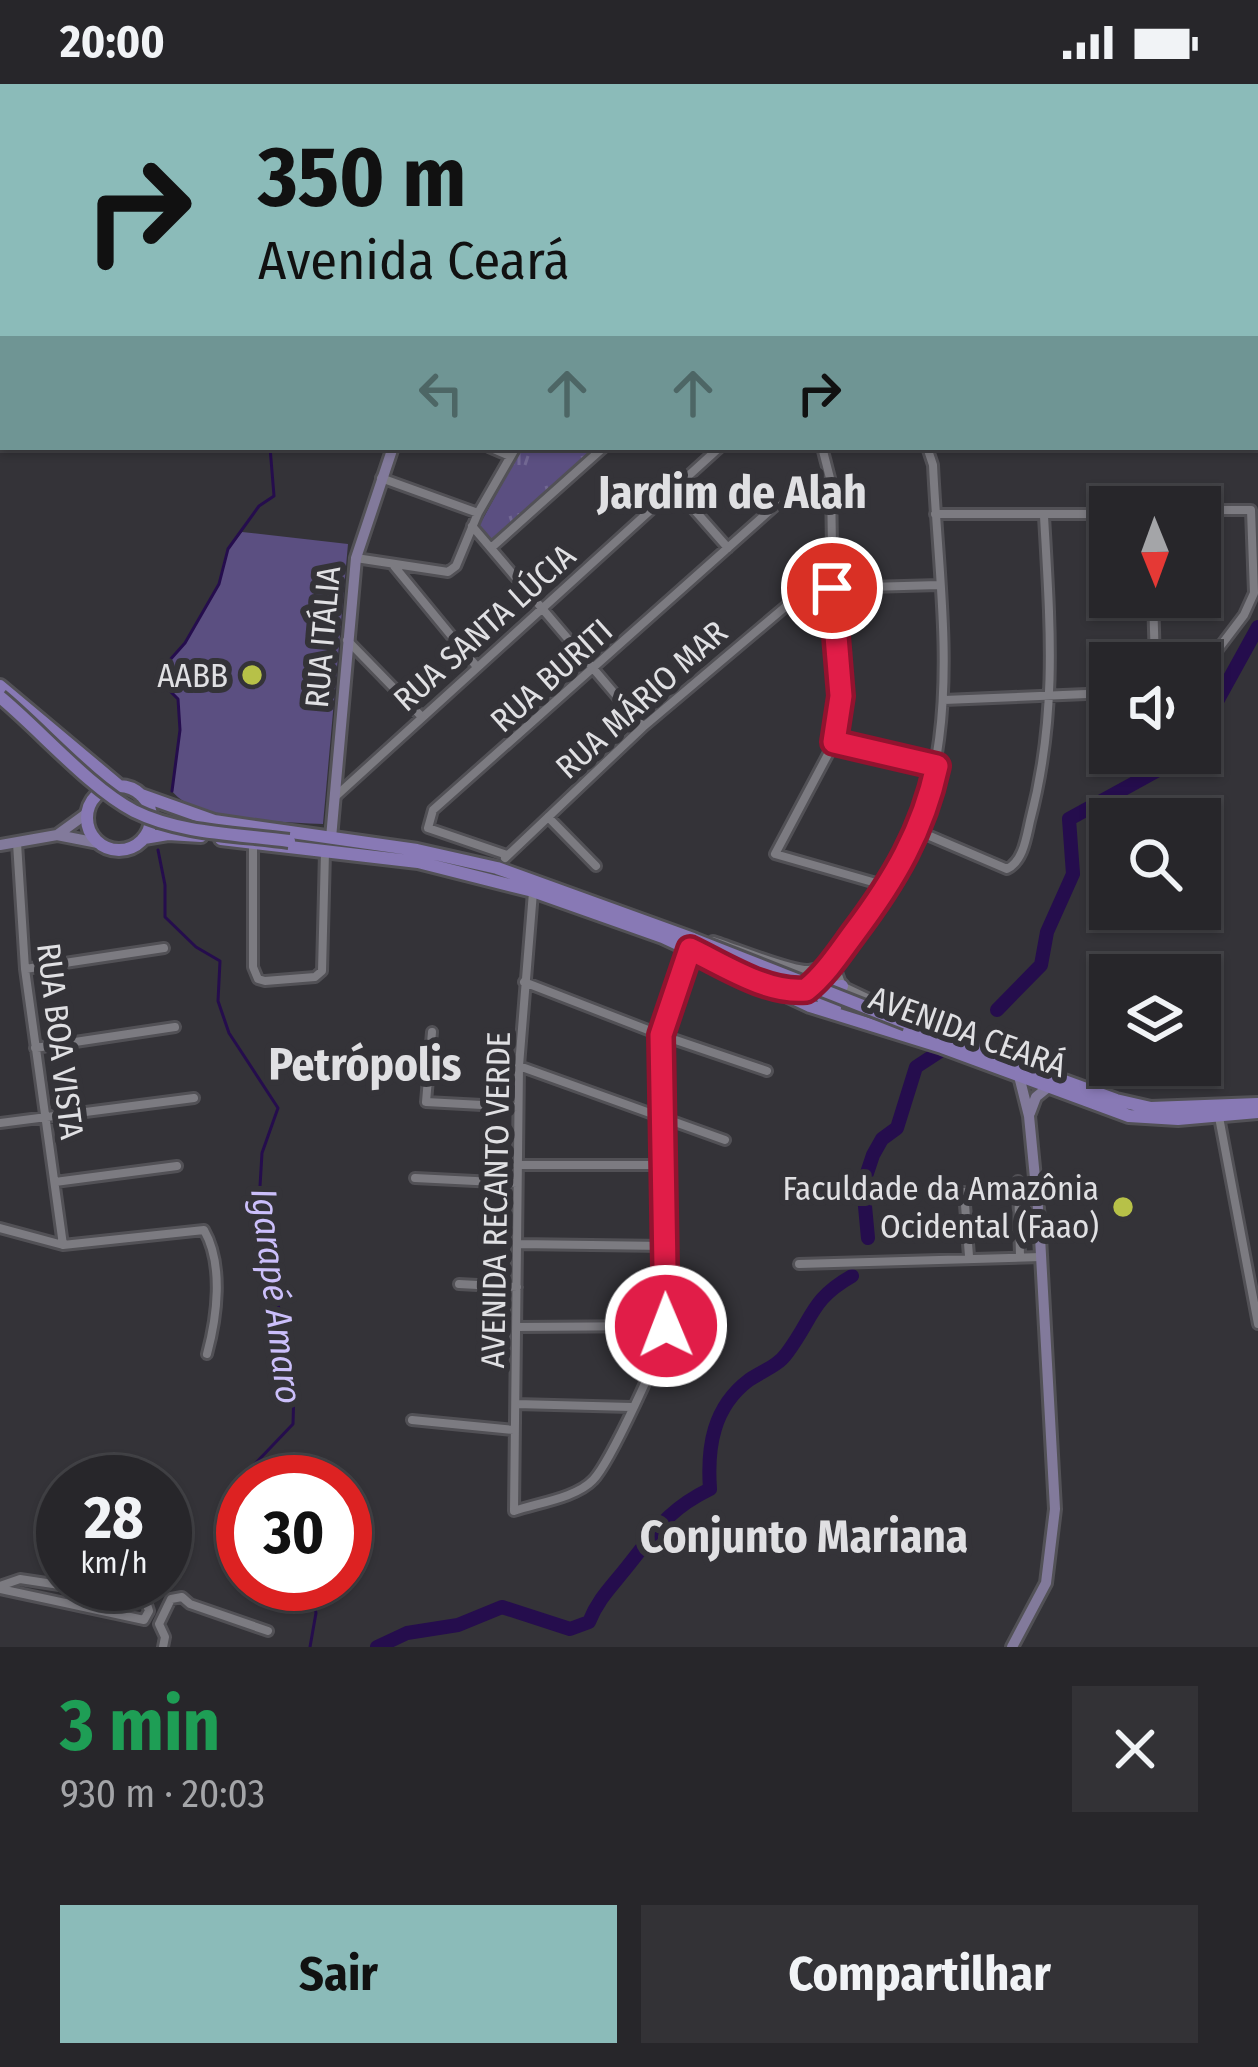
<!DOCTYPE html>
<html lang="pt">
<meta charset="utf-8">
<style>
body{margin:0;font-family:"Fira Sans Condensed",sans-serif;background:#333236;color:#f1f3f6;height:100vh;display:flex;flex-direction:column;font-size:45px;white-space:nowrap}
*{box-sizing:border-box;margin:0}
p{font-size:39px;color:#a4a5a8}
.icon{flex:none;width:66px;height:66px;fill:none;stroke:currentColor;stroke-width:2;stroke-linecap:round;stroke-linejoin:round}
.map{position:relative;height:1563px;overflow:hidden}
.panel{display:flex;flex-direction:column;background:#27262a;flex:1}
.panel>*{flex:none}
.guide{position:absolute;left:0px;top:0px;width:1260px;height:366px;box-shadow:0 3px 9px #0004,0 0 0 3px #434347;background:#8bbbb9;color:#111;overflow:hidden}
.needle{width:78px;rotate:179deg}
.controls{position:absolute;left:1089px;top:402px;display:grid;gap:24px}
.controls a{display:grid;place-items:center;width:132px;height:132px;border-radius:0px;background:#27262a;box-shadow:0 3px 9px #0004,0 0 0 3px #434347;font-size:60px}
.speed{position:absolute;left:36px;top:1371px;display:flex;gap:24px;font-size:60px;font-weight:700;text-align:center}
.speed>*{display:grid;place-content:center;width:156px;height:156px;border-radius:50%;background:#27262a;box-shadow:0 3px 9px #0004,0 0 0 3px #434347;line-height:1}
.speed small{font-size:30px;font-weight:400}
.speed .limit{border:18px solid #d22;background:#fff;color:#111}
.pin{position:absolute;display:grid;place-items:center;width:102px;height:102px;color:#fff;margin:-51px;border:6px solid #fff;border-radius:50%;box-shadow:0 3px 12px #0007}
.me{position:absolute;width:132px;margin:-66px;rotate:359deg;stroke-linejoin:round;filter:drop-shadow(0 0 9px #0008)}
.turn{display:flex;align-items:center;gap:42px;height:252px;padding:0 60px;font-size:54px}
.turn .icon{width:156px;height:156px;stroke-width:2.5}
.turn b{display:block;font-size:84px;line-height:102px}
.lanes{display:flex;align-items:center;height:114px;padding:0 60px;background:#0003;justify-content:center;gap:60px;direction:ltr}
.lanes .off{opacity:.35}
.round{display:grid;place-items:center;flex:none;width:126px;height:126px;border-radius:0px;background:#333236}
.head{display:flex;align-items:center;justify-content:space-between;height:204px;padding:0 60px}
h1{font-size:72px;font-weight:700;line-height:90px;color:#1e9e55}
.action{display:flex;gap:24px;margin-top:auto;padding:24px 60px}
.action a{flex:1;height:138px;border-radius:0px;background:#8bbbb9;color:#111;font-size:48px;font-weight:700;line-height:138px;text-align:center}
.action a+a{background:#333236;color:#f1f3f6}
.status{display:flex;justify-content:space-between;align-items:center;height:84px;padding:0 60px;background:#27262a;direction:ltr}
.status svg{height:33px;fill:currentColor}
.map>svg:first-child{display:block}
.grass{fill:url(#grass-tufts)}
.garden{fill:#5b4f81}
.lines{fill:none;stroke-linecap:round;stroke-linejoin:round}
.stream{stroke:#250d4d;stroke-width:3}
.river{stroke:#250d4d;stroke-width:14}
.street-casing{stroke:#525156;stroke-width:14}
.secondary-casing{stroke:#525156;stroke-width:16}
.primary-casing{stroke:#525156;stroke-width:18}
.street{stroke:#7c7b81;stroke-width:8}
.secondary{stroke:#827a9b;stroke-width:10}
.primary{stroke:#8879b5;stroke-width:12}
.primary-bridge-casing{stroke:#525156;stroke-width:18;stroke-linecap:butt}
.primary-bridge{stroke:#8879b5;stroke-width:12}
.route-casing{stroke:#92132f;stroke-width:30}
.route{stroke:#e11d48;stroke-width:21}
.poi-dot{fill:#b7c148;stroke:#343338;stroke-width:4.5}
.labels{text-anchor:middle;stroke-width:12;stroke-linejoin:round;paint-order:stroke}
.street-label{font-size:33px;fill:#e0e0e3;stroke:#343338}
.poi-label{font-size:33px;fill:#e0e0e3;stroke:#343338;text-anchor:end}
.water-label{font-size:36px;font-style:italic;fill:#cbbffa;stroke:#343338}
.district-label{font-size:45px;font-weight:bold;fill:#e0e0e3;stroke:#343338}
</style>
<div class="status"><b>20:00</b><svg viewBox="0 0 49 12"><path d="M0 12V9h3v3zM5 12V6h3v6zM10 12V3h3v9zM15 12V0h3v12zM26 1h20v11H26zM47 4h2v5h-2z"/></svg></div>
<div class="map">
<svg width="1258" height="1563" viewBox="0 0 1258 1563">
<defs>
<pattern id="grass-tufts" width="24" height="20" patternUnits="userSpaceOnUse" patternTransform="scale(3)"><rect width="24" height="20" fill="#5b4f81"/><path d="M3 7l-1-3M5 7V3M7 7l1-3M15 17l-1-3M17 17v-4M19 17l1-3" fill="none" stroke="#726893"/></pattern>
</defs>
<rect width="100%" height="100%" fill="#343338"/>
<path class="grass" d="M522,363H595L492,457L479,442Z"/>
<path class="garden" d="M242,448L348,460L323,740C287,738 194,737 172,707L180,646L178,615L168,605L169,577L185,559L219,500L228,465Z"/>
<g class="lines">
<path class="stream" d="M377,3L381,0
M172,707L180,646L178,615L168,605L169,577L185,559L219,500L228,465L259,422L274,412L270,363
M158,766L165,801V833L196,863L220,877L218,917L229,949L278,1024L262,1069L259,1119L294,1305L293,1340L250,1385L254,1398
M280,1500L288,1504L310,1501L316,1529L310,1563"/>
<path class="river" d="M1200,648L1258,543
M997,926L1041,881L1047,848L1073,790L1069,735L1189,669
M868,1154L863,1101L873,1071L882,1055L897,1044L916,983L945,964
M377,1563L407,1549L458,1541L502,1523L570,1545L589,1538C598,1515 612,1502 627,1483C656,1447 667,1426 710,1405C707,1363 713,1323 749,1296C762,1287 778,1282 787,1269C814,1233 810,1216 852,1192"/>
<g class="street-casing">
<path id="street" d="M841,0L844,3
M925,0L926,3
M1072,0L1073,3
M1150,0L1152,3
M1226,0L1228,3
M300,3V0
M575,3L579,0
M692,3L695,0
M868,3L877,0
M1252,3L1257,0
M0,17H3
M489,363L510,372
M822,363L831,398L833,532L840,624L834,659L775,770L890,803
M381,394L478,429
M675,404L728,464
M1200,426H1251L1254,509L1244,531L1200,589
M935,430H1110
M472,442L643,643
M491,464L604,363
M356,474L448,488L456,482L478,429L516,363
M394,482L477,583
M1153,513L1155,579
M347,556L421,632
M944,616L1110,609
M834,659L937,682
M336,712L720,363
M548,733L596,782
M918,747L1007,785C1023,777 1026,755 1030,737C1058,631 1050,539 1044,432
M17,759L25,885L63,1161
M253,760V883L258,895L265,897L315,893L322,887L325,768
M507,771L428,744L433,726L777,420
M505,774L643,643L791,518L833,504L939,501
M533,808L519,982L514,1427C537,1419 576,1414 593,1396C609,1380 664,1264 666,1242L661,951L689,866
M713,857C733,863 793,888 809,886C834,883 848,856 862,839C974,697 941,549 933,381L927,363
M833,877L842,902L918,938
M25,885L164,864
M524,898L661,951L767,987
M432,948L426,1018L518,1023
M35,964L175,943
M519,982L725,1056
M1219,1033L1258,1240
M0,1039L194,1014
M517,1081H662
M415,1094L517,1099
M1018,1097L1020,1172
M55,1098L177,1082
M964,1108L969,1172
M0,1144L63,1161L204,1146C224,1181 217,1233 207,1270
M518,1160L665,1162
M799,1180L1041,1173
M459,1200L517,1203
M517,1243L666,1242
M516,1320L631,1323
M412,1336L514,1346
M0,1502L20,1495L145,1514L149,1527L144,1536L0,1505
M163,1563L165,1553L159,1540L171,1515L182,1513L190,1520L268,1547"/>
</g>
<g class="secondary-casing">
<path id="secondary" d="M515,0L516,3
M57,751L86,730
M331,754L356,474L393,363
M0,761L57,751L98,759
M1030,1029L1036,1013L1047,1004
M1012,1563L1046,1499L1055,1425L1039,1135L1029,1032L1019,992"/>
</g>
<g class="primary-casing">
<path id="primary" d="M0,602L118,701
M87 734a32 32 0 1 1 64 0a32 32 0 1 1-64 0Z
M141,711L214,737L417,766L497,784L693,855
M144,754L168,750L201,752
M221,755L418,778L533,807L663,853L810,922L942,963L1129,1032L1178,1035L1258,1028
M786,906H806L833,876
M835,924L823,915L822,905L842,902
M906,939L1116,1016L1151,1024L1258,1020"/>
</g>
<use href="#street" class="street"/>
<use href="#secondary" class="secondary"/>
<use href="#primary" class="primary"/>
<g class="primary-bridge-casing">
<path id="primary-bridge" d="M0,613C40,646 90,704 134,727C180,750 239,750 289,757
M693,855L906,939"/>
</g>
<use href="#primary-bridge" class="primary-bridge"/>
</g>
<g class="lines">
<g class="route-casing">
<path id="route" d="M666,1242L661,951L690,865C724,881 767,910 806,906C825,891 840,868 854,849C894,796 923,747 937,682L834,658L841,612L832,504"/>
</g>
<use href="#route" class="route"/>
</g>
<g class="poi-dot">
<circle cx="252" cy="591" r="12"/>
<circle cx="1123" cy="1123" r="12"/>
</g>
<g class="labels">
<g class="street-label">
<text transform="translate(484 543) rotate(-42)" y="12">RUA SANTA LÚCIA</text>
<text transform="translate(322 553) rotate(-85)" y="12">RUA ITÁLIA</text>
<text transform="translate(551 591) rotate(-42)" y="12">RUA BURITI</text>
<text transform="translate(641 615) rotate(-42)" y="12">RUA MÁRIO MAR</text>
<text transform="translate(968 947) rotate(20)" y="12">AVENIDA CEARÁ</text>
<text transform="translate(61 957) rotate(83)" y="12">RUA BOA VISTA</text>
<text transform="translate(495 1116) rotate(-89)" y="12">AVENIDA RECANTO VERDE</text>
</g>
<g class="poi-label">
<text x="228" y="603">AABB</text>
<text x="1099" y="1116">Faculdade da Amazônia<tspan x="1099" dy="38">Ocidental (Faao)</tspan></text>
</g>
<g class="water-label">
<text transform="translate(277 1212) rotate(83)" y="13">Igarapé Amaro</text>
</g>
<g class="district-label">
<text x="732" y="424">Jardim de Alah</text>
<text x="365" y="996">Petrópolis</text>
<text x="804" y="1468">Conjunto Mariana</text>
</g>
</g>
</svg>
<div class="controls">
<a><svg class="needle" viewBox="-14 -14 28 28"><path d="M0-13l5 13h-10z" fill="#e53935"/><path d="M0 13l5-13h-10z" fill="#a4a5a8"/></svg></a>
<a><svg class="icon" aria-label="sound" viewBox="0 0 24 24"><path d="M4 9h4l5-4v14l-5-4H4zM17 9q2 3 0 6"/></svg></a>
<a><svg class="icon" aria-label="search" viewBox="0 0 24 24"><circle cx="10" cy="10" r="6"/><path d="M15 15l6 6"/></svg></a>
<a><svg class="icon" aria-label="layers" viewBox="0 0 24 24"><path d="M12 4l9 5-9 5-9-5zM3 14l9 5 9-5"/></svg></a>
</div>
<div class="speed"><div>28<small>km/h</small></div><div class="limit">30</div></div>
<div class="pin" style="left:832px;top:504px;background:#d93025"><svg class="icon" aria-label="arrive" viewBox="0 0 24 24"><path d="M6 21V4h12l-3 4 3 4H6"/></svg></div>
<svg class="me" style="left:666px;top:1242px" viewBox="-20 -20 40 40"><circle r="17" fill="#e11d48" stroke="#fff" stroke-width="3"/><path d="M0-11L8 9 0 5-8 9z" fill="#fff"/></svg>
<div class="guide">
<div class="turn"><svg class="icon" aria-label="right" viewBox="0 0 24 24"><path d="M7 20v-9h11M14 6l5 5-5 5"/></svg><div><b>350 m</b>Avenida Ceará</div></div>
<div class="lanes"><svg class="icon off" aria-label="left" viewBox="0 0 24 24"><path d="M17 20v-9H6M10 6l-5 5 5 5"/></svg><svg class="icon off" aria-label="ahead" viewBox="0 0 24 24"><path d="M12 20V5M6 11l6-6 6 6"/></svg><svg class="icon off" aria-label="ahead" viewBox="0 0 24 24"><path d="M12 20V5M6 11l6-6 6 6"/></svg><svg class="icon" aria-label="right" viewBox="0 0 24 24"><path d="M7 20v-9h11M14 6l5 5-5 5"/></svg></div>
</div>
</div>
<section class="panel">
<div class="head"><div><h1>3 min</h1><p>930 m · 20:03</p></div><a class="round"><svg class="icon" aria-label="close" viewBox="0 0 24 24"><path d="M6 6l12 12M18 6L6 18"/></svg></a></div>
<div class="action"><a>Sair</a><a>Compartilhar</a></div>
</section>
